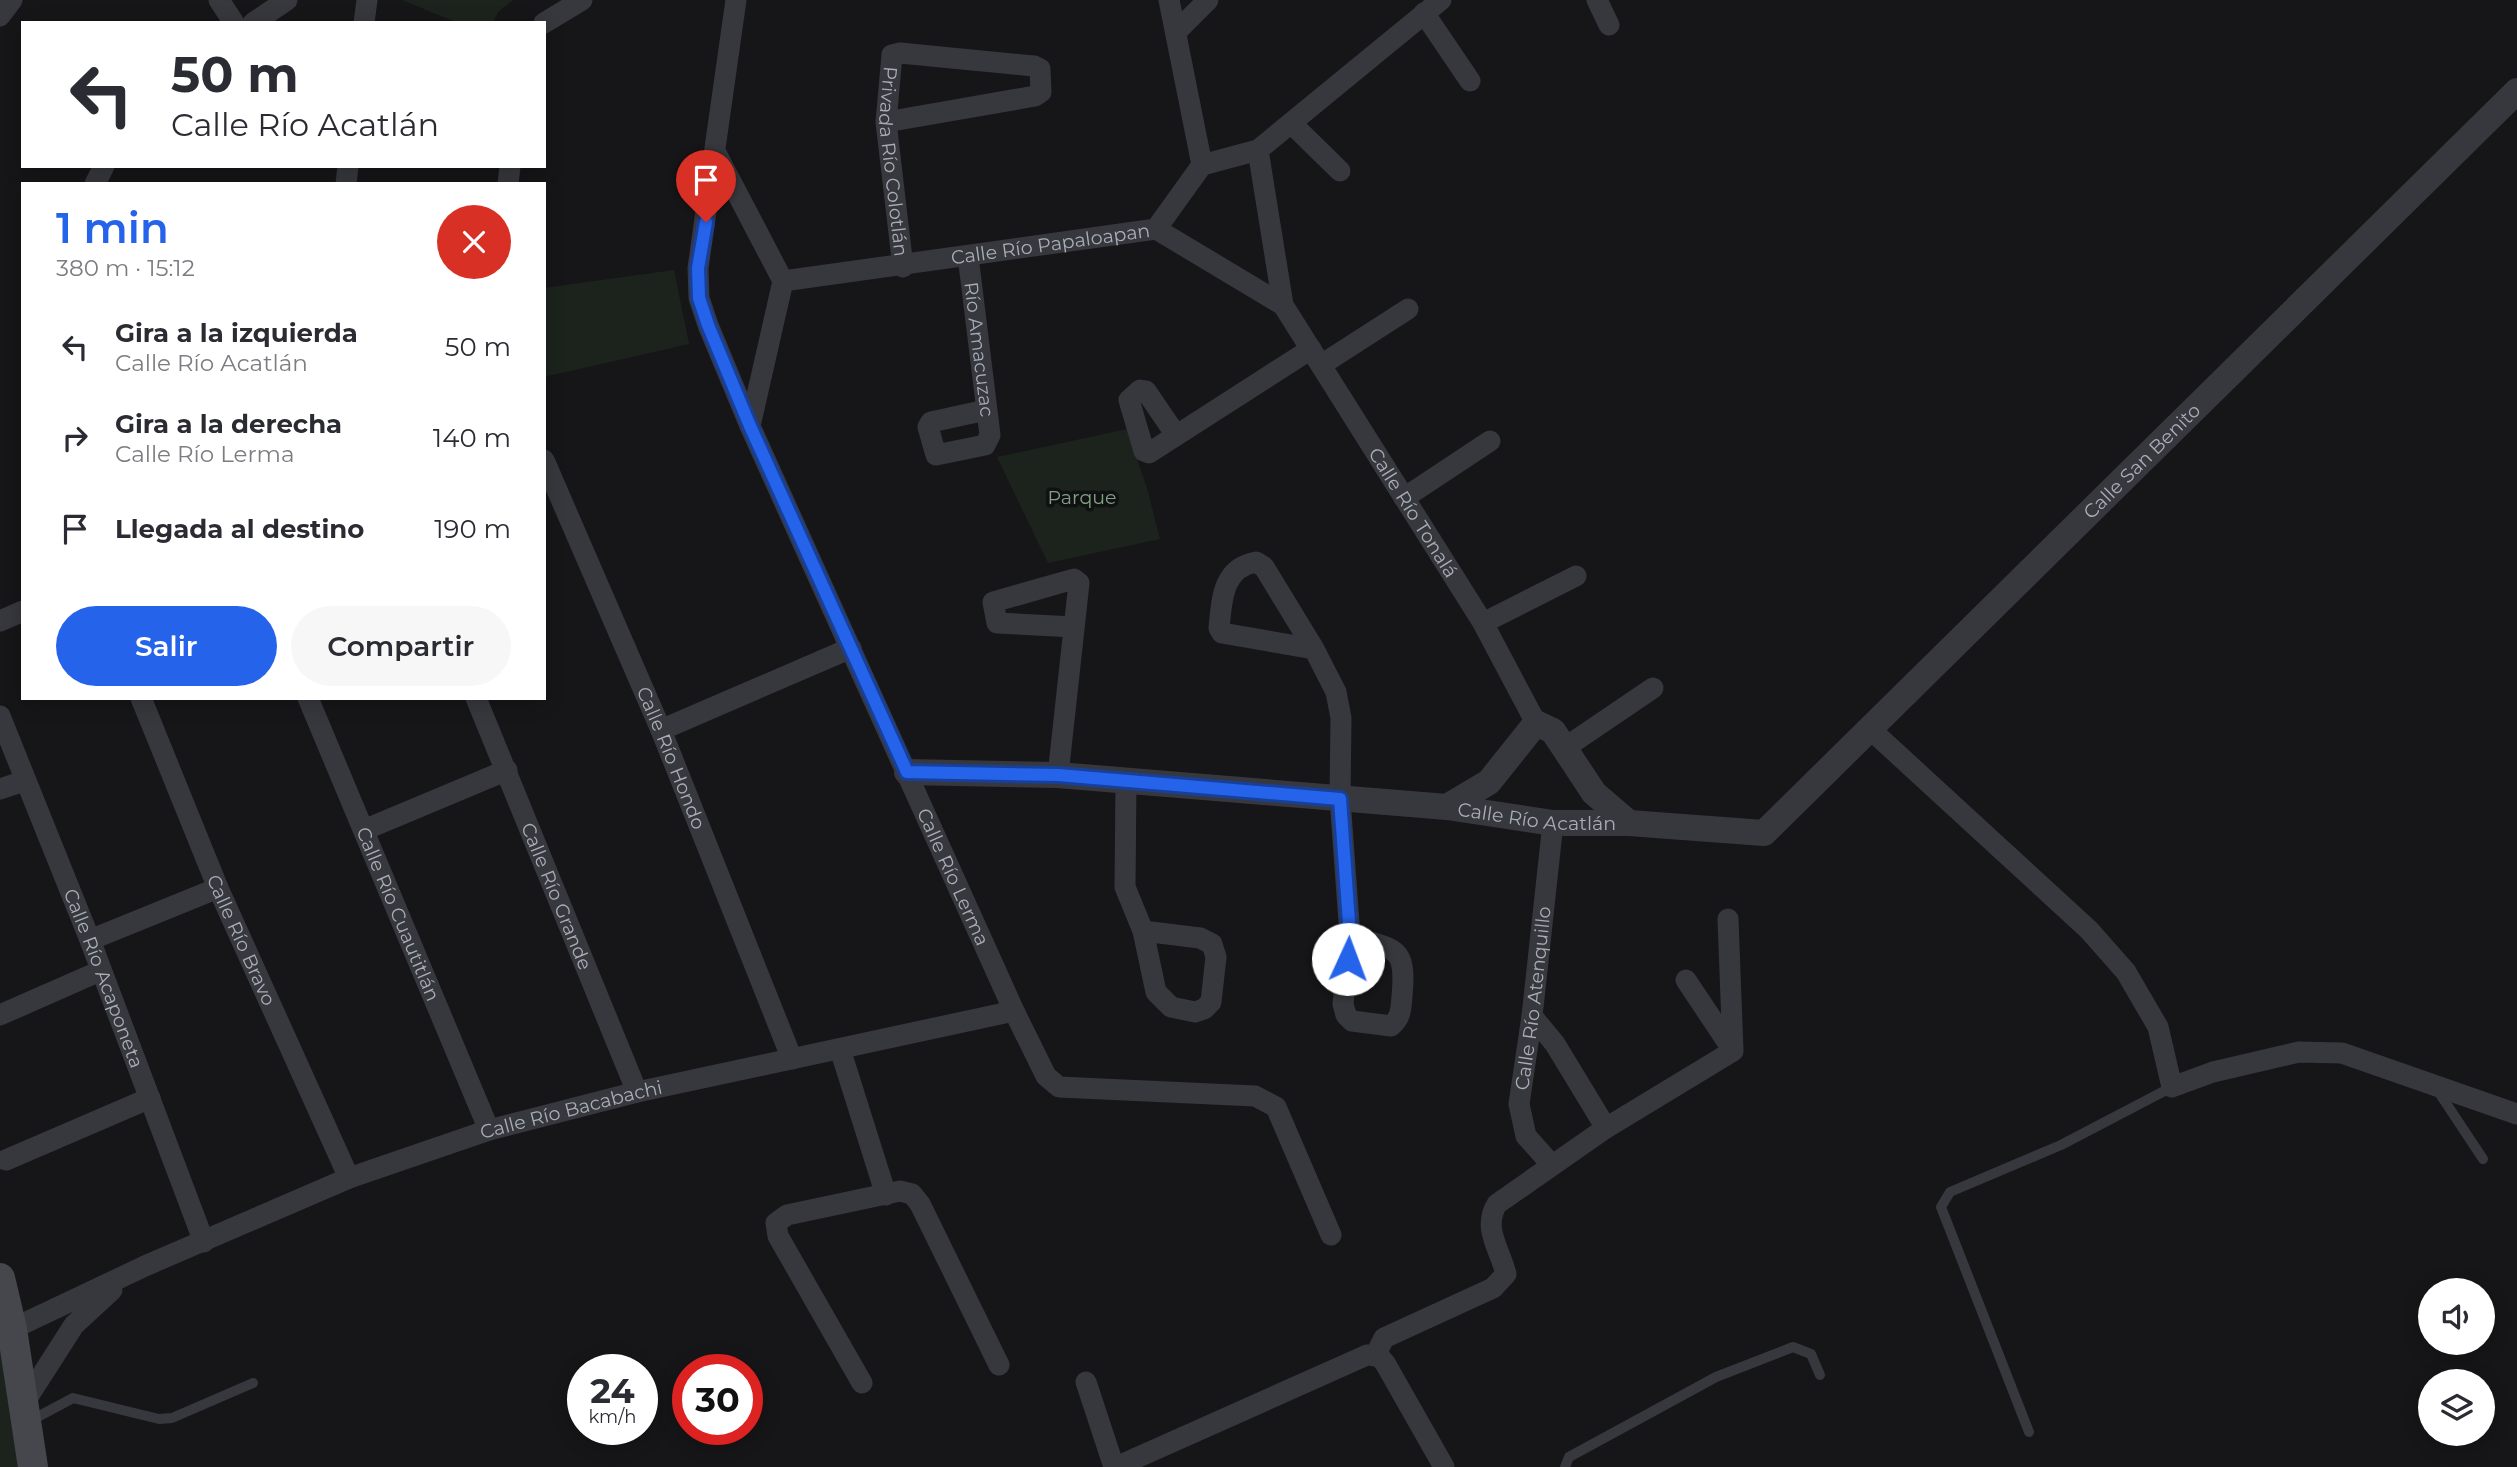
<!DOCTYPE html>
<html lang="es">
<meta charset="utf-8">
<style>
body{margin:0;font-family:Montserrat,sans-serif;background:#f7f7f7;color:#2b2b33;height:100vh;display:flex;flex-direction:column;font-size:26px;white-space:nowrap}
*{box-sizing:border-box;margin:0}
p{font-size:23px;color:#7c7c81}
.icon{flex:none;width:38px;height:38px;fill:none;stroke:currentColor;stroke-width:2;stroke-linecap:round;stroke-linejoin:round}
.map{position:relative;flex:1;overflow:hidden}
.drawer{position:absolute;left:21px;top:182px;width:525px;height:518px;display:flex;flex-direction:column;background:#fff;border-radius:0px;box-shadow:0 4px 18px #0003}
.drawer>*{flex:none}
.guide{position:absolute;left:21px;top:21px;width:525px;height:147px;border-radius:0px;box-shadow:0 4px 18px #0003;background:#fff;color:#2b2b33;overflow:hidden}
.buttons{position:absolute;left:2418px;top:1278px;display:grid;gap:14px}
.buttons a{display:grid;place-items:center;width:77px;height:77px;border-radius:50%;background:#fff;box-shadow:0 4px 18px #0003;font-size:35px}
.speed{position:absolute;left:567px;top:1354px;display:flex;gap:14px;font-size:35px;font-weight:700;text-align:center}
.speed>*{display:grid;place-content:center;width:91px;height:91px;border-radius:50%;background:#fff;box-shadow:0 4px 18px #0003;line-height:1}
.speed small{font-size:18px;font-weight:400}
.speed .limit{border:10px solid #d22;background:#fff;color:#111}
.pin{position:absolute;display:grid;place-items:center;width:60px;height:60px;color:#fff;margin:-72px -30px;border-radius:50% 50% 50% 0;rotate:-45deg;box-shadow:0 0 7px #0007}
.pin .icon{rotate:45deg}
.me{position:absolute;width:77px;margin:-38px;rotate:2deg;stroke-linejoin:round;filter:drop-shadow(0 0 5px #0008)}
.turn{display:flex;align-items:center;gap:24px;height:147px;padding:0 35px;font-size:32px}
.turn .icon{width:91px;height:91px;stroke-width:2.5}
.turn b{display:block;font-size:49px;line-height:60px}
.round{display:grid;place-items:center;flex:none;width:74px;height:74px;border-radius:37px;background:#f7f7f7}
.summary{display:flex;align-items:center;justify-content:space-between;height:119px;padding:0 35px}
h1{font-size:42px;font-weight:600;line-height:52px;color:#2563eb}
.primary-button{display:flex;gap:14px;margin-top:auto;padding:14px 35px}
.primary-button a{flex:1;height:80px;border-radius:42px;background:#2563eb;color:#fff;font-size:28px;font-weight:600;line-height:80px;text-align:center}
.primary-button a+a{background:#f7f7f7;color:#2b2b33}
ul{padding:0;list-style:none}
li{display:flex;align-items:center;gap:21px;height:91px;padding:0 35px}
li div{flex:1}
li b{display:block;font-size:26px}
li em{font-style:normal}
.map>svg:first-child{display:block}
.green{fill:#1c231d}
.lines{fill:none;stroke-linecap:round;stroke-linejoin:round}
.service{stroke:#37383d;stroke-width:10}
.minor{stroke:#37383d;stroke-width:21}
.tertiary{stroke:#37383d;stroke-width:26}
.secondary{stroke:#45474d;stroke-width:30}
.route-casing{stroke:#184099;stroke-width:18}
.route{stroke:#2563eb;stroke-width:12}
.labels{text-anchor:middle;stroke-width:7;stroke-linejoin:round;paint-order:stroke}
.street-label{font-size:19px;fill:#a8adb8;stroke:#111113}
.park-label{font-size:19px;fill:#7fa381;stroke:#111113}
</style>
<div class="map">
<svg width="2517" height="1467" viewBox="0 0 2517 1467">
<rect width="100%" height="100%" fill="#161618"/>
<path class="green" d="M402,0H513L498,12L493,23H458Z
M674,270L689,344L544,377V288Z
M1127,429L1147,488L1160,539L1048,563L997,457Z
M0,1315L24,1467H0Z"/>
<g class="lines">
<path class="service" d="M2436,1088L2483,1159
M30,1421L73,1398L159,1419L172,1418L253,1383
M2029,1432L1941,1207L1950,1192L2061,1145L2172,1087
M1565,1467L1569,1457L1716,1377L1793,1347L1811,1354L1820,1375"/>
<g class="minor">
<path d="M219,0L234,23"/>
<path id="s1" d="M736,0L698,268L699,298L708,325L750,426L1014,1011L1046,1076L1059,1087L1255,1096L1276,1107L1331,1235"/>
<path d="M1169,0L1202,165"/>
<path d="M1597,0L1609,25"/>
<path d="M1424,13L1470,81"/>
<path d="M0,16L12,0"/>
<path d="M253,23L287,0"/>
<path d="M364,23L367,0"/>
<path d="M544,23L582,0"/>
<path d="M1177,31L1208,0"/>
<path id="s2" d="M886,122L1035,96L1041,92L1040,69L1034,66L900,53L892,55L886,122L903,267"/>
<path d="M1293,125L1340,171"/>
<path id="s3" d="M1258,150L1283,305L1483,623L1536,723"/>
<path d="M716,153L783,281L750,426"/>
<path d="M95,184L104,166"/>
<path d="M346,184L348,166"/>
<path d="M508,184L510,166"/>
<path d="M1156,229L1283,305"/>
<path id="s4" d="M968,256L990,435L985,445L936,455L928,427L931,422L986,410"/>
<path id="s5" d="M783,281L1156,229L1202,165L1258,150L1441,0"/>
<path d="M1321,365L1408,309"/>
<path d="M1176,435L1146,391L1140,390L1129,400L1144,451L1149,453L1311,349"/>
<path id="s6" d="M544,460L661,730L792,1059"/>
<path d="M1404,498L1490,441"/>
<path d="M0,621L23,611"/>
<path d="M1483,623L1576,576"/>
<path d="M1314,649L1222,633L1219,628C1222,600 1222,568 1256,562L1264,567L1314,649L1336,692L1341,718L1340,799L1350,936L1343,1004L1346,1015L1352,1021L1391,1026C1401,1018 1401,1009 1402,996C1407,944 1394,950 1350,936"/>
<path id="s7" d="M141,698L218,888L349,1178"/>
<path id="s8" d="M308,698L489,1130"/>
<path id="s9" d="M476,698L637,1092"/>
<path id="s10" d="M0,716L90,940L204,1242"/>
<path d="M1869,728L2089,930L2126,972L2158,1027L2172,1087L2213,1072L2299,1052L2342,1053L2517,1114"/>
<path d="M661,730L851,648"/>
<path d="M1566,747L1653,688"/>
<path d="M1058,775L1079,583L1074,579L993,602L997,623L1074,627"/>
<path d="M1126,782L1125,887L1143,931L1156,992L1171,1007L1195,1012L1204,1009L1211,1002L1216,957L1212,944L1200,938L1143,931"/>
<path d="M0,789L24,781"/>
<path d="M364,830L507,770"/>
<path d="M90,940L218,888"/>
<path d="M1686,980L1732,1049"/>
<path d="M0,1015L100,971"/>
<path d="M1532,1016L1555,1044L1606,1128"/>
<path d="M840,1049L886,1195"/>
<path d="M6,1160L150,1098"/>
<path id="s11" d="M1551,1164L1526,1136L1519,1104L1532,1016L1553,823"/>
<path id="s12" d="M12,1329L145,1266L349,1178L489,1130L637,1092L1014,1011"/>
<path d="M1375,1356L1384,1338L1493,1288L1506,1274C1500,1249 1482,1228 1497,1204L1606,1128L1733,1051L1728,919"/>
<path d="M1086,1382L1114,1467"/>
<path d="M862,1383L778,1236L776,1223L787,1215L900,1191L912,1194L920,1204L999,1365"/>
<path d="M24,1403L74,1325L112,1290"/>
<path d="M1116,1467L1367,1355L1379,1356L1385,1363L1444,1467"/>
</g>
<g class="tertiary">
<path id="s13" d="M907,772L1058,775L1447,807L1553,823H1629L1764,833L2517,91"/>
<path d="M1447,807L1489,782L1536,723L1553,731L1594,793L1629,823"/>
</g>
<path class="secondary" d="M0,1278L12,1329L33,1467"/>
</g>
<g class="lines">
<g class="route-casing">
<path id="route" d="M706,222L698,268L699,298L708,325L750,426L907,772L1058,775L1340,799L1350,936L1348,959"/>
</g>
<use href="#route" class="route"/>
</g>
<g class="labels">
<g class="street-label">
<text dy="7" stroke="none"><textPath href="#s2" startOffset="438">Privada Río Colotlán</textPath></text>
<text dy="7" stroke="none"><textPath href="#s5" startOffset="270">Calle Río Papaloapan</textPath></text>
<text dy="7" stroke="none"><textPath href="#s4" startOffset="94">Río Amacuzac</textPath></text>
<text dy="7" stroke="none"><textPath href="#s13" startOffset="1390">Calle San Benito</textPath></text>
<text dy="7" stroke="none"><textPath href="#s3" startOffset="402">Calle Río Tonalá</textPath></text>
<text dy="7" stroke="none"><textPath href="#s6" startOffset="324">Calle Río Hondo</textPath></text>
<text dy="7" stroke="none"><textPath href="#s13" startOffset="632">Calle Río Acatlán</textPath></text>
<text dy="7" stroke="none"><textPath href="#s1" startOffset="933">Calle Río Lerma</textPath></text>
<text dy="7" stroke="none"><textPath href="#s9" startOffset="214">Calle Río Grande</textPath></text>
<text dy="7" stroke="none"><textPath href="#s8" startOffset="234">Calle Río Cuautitlán</textPath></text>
<text dy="7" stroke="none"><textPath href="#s7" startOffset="262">Calle Río Bravo</textPath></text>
<text dy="7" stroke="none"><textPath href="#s10" startOffset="282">Calle Río Acaponeta</textPath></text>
<text dy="7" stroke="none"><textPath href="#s11" startOffset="177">Calle Río Atenquillo</textPath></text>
<text dy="7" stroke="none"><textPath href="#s12" startOffset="602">Calle Río Bacabachi</textPath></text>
</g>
<g class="park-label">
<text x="1082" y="504">Parque</text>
</g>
</g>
</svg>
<div class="buttons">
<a><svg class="icon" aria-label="sound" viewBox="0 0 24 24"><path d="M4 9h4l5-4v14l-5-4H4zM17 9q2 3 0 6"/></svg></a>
<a><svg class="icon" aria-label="layers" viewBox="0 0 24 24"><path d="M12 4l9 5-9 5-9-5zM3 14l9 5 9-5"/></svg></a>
</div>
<div class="speed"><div>24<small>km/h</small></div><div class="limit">30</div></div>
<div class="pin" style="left:706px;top:222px;background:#d93025"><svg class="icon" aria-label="arrive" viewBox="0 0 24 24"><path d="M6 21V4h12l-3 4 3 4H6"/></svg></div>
<svg class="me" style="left:1348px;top:959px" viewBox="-20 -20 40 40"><circle r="19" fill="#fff"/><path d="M0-13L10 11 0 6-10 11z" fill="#2563eb"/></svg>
<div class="guide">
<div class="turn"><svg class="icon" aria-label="left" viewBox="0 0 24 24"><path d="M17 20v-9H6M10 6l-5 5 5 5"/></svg><div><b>50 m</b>Calle Río Acatlán</div></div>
</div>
<section class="drawer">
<div class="summary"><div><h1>1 min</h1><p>380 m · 15:12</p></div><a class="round" style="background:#d93025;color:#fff"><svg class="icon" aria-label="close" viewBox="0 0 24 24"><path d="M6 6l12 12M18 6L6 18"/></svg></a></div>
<ul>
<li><svg class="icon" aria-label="left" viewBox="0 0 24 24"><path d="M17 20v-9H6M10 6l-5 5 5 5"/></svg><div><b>Gira a la izquierda</b><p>Calle Río Acatlán</p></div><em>50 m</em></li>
<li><svg class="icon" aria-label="right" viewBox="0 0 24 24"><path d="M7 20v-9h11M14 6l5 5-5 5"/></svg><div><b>Gira a la derecha</b><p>Calle Río Lerma</p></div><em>140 m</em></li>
<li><svg class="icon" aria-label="arrive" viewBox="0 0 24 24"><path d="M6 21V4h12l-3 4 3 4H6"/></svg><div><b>Llegada al destino</b></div><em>190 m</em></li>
</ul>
<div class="primary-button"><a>Salir</a><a>Compartir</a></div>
</section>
</div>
